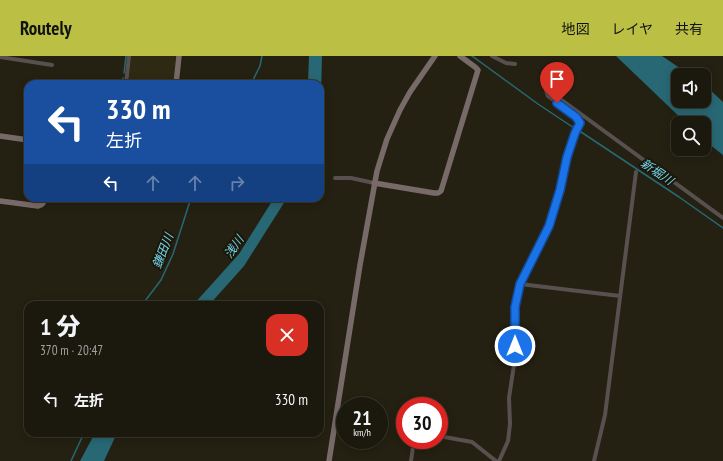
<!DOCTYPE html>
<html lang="ja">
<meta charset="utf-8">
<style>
body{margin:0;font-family:"PT Sans Narrow","Noto Sans JP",sans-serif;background:#242217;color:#f1f3f6;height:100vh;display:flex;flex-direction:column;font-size:15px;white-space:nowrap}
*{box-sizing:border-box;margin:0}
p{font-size:13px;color:#a0a09e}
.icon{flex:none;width:22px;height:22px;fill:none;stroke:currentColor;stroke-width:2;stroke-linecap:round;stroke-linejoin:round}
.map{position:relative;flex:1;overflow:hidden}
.details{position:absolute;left:24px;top:245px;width:300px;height:136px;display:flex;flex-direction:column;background:#1b190e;border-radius:12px;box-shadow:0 2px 10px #0003,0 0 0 1px #39382e}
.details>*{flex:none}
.guide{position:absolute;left:24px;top:24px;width:300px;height:122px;border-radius:12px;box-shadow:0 2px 10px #0003,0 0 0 1px #39382e;background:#1a4fa0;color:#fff;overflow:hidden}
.fabs{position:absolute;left:671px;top:12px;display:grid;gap:8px}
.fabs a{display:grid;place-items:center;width:40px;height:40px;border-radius:8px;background:#1b190e;box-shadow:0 2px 10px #0003,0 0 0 1px #39382e;font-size:20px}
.speed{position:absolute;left:336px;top:341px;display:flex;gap:8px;font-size:20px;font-weight:700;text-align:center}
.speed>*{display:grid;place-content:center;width:52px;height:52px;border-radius:50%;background:#1b190e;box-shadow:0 2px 10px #0003,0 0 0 1px #39382e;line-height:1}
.speed small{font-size:10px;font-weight:400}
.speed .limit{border:6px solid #d22;background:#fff;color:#111}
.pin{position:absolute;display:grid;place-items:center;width:34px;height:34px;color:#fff;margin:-41px -17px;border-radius:50% 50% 50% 0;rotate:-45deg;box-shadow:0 0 4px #0007}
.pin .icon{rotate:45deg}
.me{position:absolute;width:44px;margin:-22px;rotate:0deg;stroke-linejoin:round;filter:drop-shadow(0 0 3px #0008)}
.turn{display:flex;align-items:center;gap:14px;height:84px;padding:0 16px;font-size:18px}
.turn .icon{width:52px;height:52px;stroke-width:2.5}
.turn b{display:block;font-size:28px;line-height:34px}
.lanes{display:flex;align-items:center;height:38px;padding:0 16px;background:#0003;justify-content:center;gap:20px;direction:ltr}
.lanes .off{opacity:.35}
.round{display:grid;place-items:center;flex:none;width:42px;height:42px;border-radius:12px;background:#242217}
.summary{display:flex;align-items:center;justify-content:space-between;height:68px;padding:0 16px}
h1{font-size:24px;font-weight:800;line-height:30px}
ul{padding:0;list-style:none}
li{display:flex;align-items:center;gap:12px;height:60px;padding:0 16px}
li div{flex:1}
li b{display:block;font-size:15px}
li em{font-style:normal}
header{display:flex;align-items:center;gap:24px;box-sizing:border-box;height:56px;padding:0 20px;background:#bbc045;color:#111}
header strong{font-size:19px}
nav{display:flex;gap:22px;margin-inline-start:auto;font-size:14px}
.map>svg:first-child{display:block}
.built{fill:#2e2913}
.water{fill:#286875}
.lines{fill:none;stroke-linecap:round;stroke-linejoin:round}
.stream{stroke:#286875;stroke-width:1.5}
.street{stroke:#58504f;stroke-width:4}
.secondary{stroke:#786a69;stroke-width:5.5}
.route-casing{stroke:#114b97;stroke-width:10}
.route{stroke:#1a73e8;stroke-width:7}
.labels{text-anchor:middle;stroke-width:4;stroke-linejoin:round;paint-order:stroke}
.water-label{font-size:12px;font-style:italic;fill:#72d4eb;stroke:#1b1709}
</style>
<header>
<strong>Routely</strong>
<nav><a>地図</a><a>レイヤ</a><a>共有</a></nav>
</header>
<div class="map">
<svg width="723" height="405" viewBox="0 0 723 405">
<rect width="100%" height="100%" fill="#242112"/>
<path class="built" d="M131,0H176L173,28H128Z"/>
<path class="water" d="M309,0H322L321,38L320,43V28H308Z
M616,0H662L690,19H678V45H704V29L706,30L723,46V99L704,84V67H686Z
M274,142H287L244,210L209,249H193L239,198Z
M95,377H117L104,405H80Z"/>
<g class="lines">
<path class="stream" d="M472,0L538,48L574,72
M124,17L126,0
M123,28V22
M251,28L260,10L262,0
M581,76L679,141L723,172
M142,249L161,224L173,198L191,142
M71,405L84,377"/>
<path class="street" d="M492,0L506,7L515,8
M0,1L52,9
M126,28L129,0
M548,34L723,162
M335,122H351L374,127
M520,228L620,240
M439,380L472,386L496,405
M411,405L414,384
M499,405L508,385L510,368L509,342L515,302V251L520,228L549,170L560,134L567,101L575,77L580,67L576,61L548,40L545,31
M594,405L605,359L636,116"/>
<path class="secondary" d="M176,28L179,0
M0,80L28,84
M374,127L434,137H438L441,135L478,14L475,11L460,0
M0,145L38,150C43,149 44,147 44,142
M329,405L360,209L377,115L387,83L400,54L410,36L435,0"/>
</g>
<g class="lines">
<g class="route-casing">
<path id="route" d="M515,290V251L520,228L549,170L560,134L567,101L575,77L580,67L576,61L557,47"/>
</g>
<use href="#route" class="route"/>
</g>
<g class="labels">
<g class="water-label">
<text transform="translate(657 116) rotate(34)" y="4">新堀川</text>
<text transform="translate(234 191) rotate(-55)" y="4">浅川</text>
<text transform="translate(163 195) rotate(-69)" y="4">鎌田川</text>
</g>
</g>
</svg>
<div class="fabs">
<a><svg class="icon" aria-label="sound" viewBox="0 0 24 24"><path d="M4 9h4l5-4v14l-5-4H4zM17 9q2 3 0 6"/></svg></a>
<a><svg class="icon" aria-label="search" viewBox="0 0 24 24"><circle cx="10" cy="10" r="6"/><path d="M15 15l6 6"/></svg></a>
</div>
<div class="speed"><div>21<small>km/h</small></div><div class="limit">30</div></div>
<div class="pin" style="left:557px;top:47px;background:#d93025"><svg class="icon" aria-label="arrive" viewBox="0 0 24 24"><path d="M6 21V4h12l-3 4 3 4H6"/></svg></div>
<svg class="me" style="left:515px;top:290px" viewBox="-20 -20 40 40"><circle r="17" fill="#1a73e8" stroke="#fff" stroke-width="3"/><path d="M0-11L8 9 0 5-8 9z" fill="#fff"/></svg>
<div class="guide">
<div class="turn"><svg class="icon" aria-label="left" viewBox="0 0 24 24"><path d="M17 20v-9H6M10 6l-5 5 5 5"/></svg><div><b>330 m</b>左折</div></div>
<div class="lanes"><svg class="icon" aria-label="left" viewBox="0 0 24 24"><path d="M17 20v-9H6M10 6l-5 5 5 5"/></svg><svg class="icon off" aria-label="ahead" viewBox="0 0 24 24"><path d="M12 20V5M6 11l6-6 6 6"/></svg><svg class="icon off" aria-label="ahead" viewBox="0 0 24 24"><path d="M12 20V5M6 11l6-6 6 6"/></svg><svg class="icon off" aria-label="right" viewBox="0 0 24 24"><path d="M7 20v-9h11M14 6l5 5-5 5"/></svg></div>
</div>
<section class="details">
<div class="summary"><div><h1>1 分</h1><p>370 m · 20:47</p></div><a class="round" style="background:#d93025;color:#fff"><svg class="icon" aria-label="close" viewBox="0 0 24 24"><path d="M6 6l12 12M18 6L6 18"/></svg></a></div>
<ul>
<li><svg class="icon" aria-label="left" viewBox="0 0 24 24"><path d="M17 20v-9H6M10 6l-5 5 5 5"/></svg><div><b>左折</b></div><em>330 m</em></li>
</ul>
</section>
</div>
